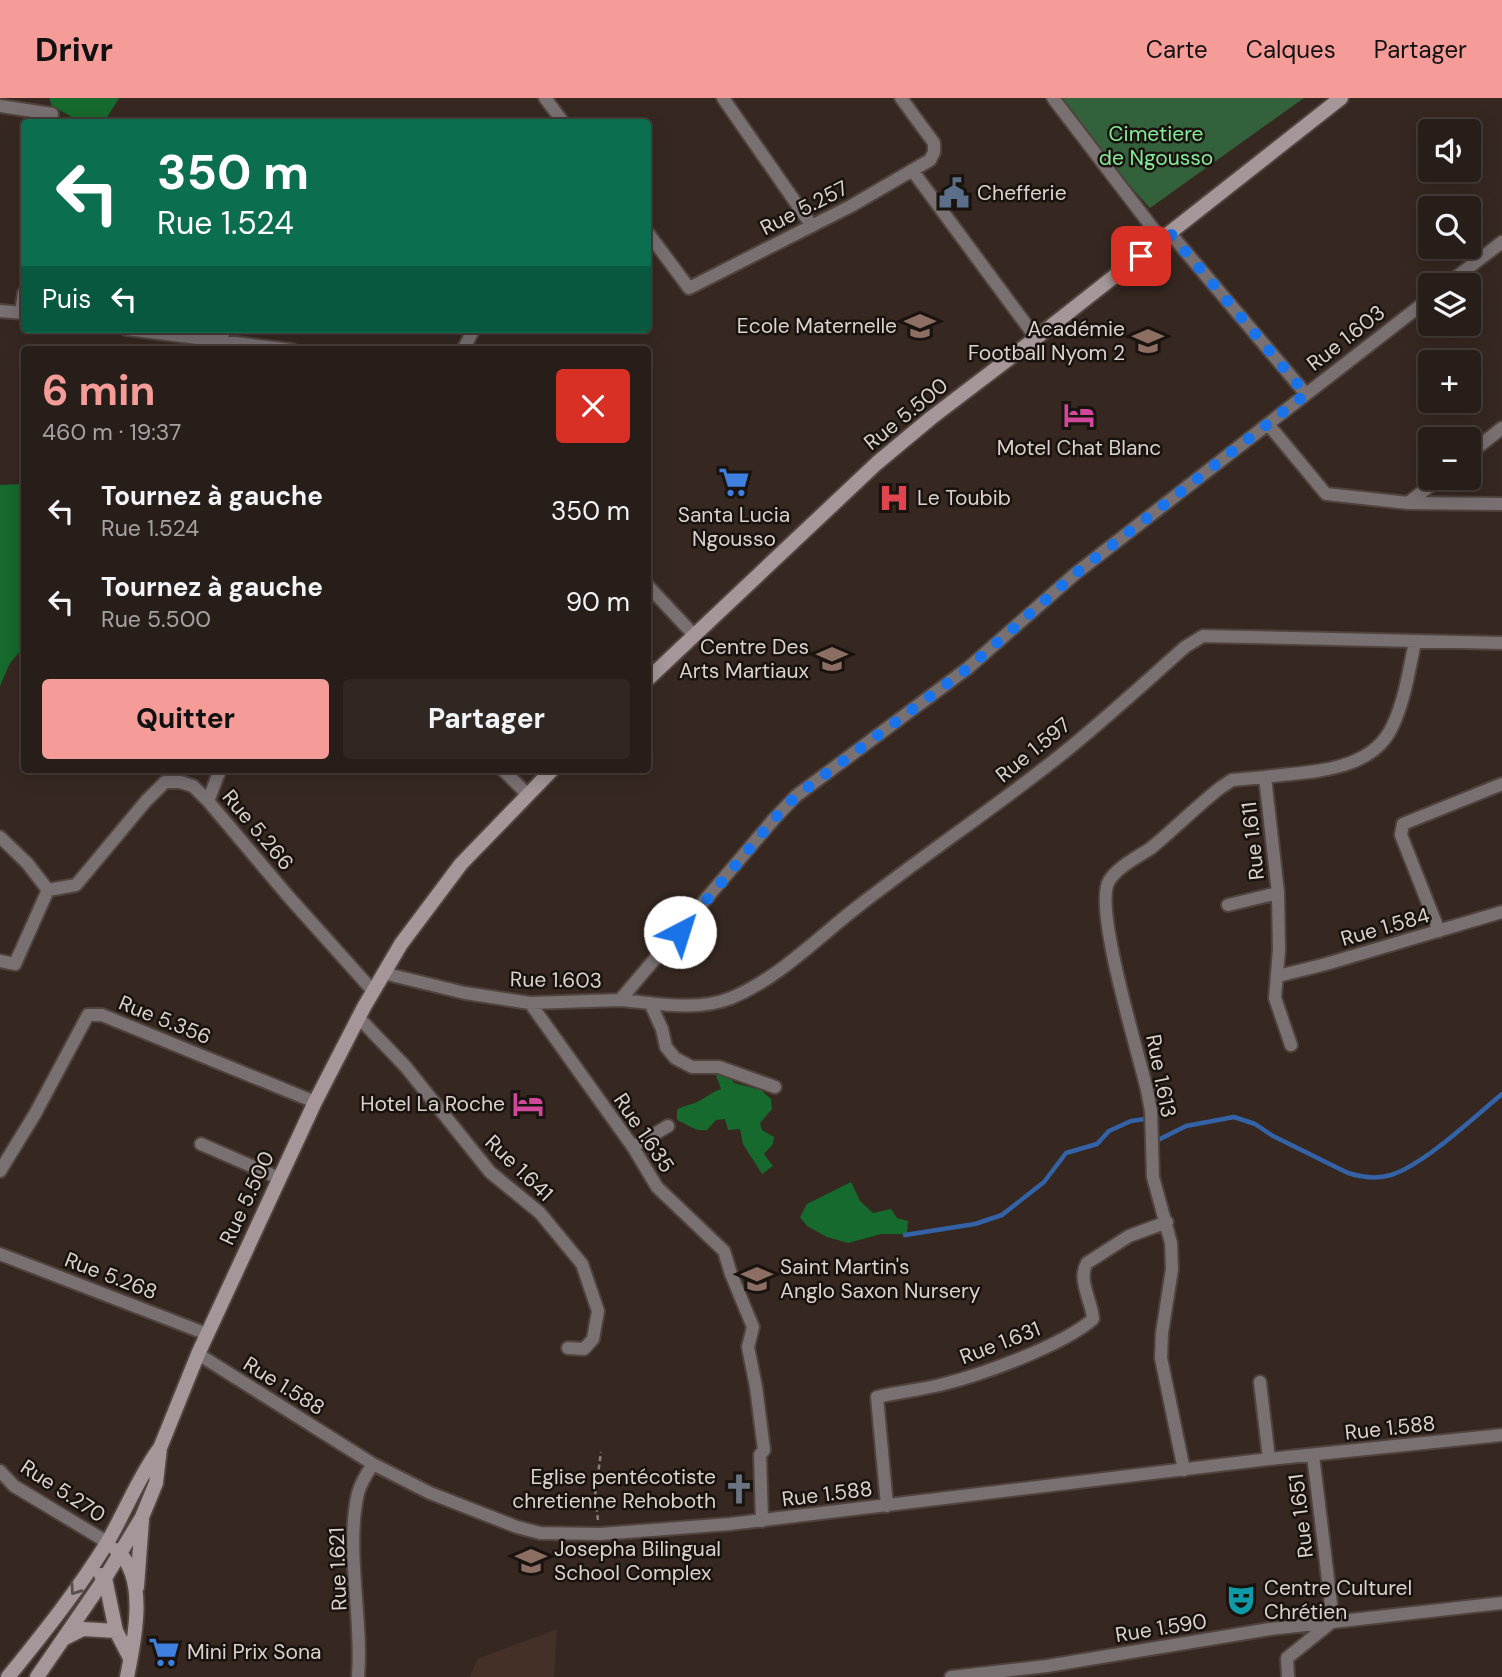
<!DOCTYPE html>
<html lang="fr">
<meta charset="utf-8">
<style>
body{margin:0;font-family:"DM Sans",sans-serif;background:#302722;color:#f1f3f6;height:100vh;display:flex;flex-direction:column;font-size:26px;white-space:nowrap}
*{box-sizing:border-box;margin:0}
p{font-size:23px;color:#a5a2a2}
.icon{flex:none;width:38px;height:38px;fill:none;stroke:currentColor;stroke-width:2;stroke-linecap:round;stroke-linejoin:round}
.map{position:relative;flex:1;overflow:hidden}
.sheet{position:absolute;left:21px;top:248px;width:630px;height:427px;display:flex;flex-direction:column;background:#281e19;border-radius:7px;box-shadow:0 4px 18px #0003,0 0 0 2px #443c38}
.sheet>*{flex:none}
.banner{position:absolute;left:21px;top:21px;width:630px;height:214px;border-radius:7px;box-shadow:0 4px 18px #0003,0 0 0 2px #443c38;background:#0b6e4f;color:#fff;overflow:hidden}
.tools{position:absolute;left:1418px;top:21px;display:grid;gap:14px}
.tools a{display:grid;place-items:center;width:63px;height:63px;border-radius:7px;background:#281e19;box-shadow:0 4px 18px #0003,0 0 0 2px #443c38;font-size:35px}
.pin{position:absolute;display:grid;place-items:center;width:60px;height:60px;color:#fff;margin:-30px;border-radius:14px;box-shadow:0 4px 10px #0006}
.me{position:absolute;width:77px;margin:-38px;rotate:40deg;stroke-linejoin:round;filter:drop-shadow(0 0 5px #0008)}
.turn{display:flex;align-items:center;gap:24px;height:147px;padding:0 21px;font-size:32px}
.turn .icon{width:91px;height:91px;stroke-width:2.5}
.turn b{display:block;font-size:49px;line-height:60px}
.then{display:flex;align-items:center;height:66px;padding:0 21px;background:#0003;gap:14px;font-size:26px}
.round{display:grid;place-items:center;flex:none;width:74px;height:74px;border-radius:7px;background:#302722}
.head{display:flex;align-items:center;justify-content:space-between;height:119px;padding:0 21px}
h1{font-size:42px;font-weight:700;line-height:52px;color:#f59b98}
.primary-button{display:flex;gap:14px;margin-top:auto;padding:14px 21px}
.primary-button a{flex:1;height:80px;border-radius:7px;background:#f59b98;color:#111;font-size:28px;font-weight:700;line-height:80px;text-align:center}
.primary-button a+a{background:#302722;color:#f1f3f6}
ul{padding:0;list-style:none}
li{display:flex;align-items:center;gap:21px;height:91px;padding:0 21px}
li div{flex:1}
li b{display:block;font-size:26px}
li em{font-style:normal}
header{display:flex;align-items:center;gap:42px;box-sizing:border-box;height:98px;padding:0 35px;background:#f59b98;color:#111}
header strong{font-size:33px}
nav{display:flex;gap:38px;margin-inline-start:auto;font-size:24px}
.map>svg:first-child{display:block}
.built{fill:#443026}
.green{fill:#33613b}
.forest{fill:#166a2d}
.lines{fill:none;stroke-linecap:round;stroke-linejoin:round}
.stream{stroke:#3362a7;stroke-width:4.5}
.street-casing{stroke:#50433d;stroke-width:16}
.secondary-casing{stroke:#50433d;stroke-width:18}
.path{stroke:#8b7f79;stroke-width:2.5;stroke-dasharray:5 3.5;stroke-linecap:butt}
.street{stroke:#797072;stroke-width:12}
.secondary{stroke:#a49699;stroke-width:14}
.oneway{stroke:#584e4d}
.route{stroke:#1a73e8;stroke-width:12;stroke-dasharray:0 21.6}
.labels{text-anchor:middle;stroke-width:5;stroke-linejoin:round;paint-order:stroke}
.park-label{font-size:21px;fill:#86ec97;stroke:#19130f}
.poi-label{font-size:21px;fill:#dbd2cd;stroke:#19130f;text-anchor:start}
.street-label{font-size:21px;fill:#dbd2cd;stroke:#19130f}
</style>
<header>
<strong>Drivr</strong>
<nav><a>Carte</a><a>Calques</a><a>Partager</a></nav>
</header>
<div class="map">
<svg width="1502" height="1579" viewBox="0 0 1502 1579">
<rect width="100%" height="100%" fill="#362821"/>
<path class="built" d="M557,1531L554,1579H470L477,1561Z"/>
<path class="green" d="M1050,0H1304L1150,110Z"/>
<path class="forest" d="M49,0H119L106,21L81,24L52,8Z
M24,386V549L10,565L0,588V387Z
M720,974L727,975L734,985L761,992L771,1001L772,1011L760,1025L762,1032L774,1039L773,1046L764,1056L773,1068L762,1076L743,1046L740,1031L728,1032L725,1021L716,1022L707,1032C695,1034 687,1026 677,1022V1012C684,1007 692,1007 699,1003C707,999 712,994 721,991L716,977Z
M851,1084L860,1103L873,1115L891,1111L897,1120L908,1123L907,1136H881L848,1145L827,1139L807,1128L800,1119L807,1106Z"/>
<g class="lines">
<path class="stream" d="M1156,1038L1158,1042L1186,1028L1234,1019L1255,1026L1273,1038L1348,1075C1361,1079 1378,1081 1391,1077C1425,1066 1474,1019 1502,996
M905,1137L975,1126L1002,1117L1044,1084L1066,1055L1097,1046L1109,1033L1131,1023L1145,1021L1147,1024"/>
<g class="street-casing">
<path id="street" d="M545,0L563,24
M723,0L812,128
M1053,0L1161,141
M0,8L52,16L51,24
M912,72L1036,240
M1169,134L1306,296
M648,135L689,190L851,108L930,62L934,54V45L901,0
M1446,187L1502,144
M0,213L24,215
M21,215L24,195
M126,231L292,252
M221,245L224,231
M463,252L474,231
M1268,326L1326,396L1408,405L1502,406
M1468,357L1502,330
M1408,405L1440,380
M648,488L694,537
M503,672L527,696
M208,703L220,672
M0,739L27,765L48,792
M1228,807L1278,795
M1439,833L1401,737L1403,726L1502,686
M0,863L15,866L48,792L76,787L146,703L165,684H180L193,688L208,703L288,798L373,893
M383,875L465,895L530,905L620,902L774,721L796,698L968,570L1075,476L1430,200
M1278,878L1326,866L1502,814
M620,902C657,905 695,914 731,900C779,880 815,842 856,810C920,760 988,714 1052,664C1098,628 1141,588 1185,549L1203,538L1502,545
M530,905L633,1049L657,1089L724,1153L731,1176L753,1229L748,1249L756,1289L764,1352L760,1357L762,1423
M650,905L662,931L666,949L675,960L692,969H719L775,989
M359,920L405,968L490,1074L540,1115L582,1166L598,1213L593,1241L584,1251L568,1250
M1291,947L1275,900L1279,852L1278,795L1265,679C1309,673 1372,675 1393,627C1405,601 1409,572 1415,544
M201,1046L279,1080
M633,1049L668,1028
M0,1073L35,1016L88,917H102L315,1004
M0,1156L207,1236
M198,1256L373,1366L430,1395L517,1429L540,1435L600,1436L730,1426L1269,1361L1502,1337
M1260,1284L1269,1361
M1184,1372L1161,1260L1162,1235L1172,1171L1171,1145L1153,1079L1151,1013L1147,992C1139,957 1093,809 1109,783C1117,769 1138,759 1151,750C1174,731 1196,709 1220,690L1232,682L1265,679
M0,1373L14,1388L107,1444
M887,1408L877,1299C898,1294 919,1292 940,1287C981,1277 1062,1248 1093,1221C1092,1203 1077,1182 1087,1165L1129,1138L1167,1124
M358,1579C363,1520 345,1452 358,1395C361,1384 367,1375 373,1366
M951,1579L1047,1568L1270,1531L1502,1505
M1288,1579L1287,1560L1333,1523L1313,1357"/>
</g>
<g class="secondary-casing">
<path id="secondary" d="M648,581L877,365L931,320L1036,240L1341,0
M116,1452C149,1478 134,1544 127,1579
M101,1477L105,1480L116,1533L130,1560
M137,1489L142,1422
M65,1540L83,1531L116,1533
M8,1579C43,1536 78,1492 107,1445C125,1414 138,1380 159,1351
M37,1579L105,1480L142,1419L156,1385L160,1350L198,1256L315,1004L364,909L401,846L461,766L552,672"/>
</g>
<path class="path" d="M598,1422L595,1398L601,1354"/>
<use href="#street" class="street"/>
<use href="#secondary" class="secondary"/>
</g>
<defs><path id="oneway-chevron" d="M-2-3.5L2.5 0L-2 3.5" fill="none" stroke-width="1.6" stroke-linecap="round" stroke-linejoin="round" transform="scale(1.75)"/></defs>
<use class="oneway" href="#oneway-chevron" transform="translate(75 1492) rotate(125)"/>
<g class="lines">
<path class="route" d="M680,834L774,721L796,698L968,570L1075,476L1306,296L1169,134L1141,158"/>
</g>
<defs>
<g id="civic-bare" transform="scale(2.415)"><path d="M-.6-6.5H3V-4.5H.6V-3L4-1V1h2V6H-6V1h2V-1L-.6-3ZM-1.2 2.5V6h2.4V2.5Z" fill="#5c6f8a" stroke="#19130f" stroke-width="2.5" paint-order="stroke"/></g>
<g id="school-bare" transform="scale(2.415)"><path d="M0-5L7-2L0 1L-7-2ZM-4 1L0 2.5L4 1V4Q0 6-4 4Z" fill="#8d6e63" stroke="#19130f" stroke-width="2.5" paint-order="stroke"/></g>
<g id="university-bare" transform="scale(2.415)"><path d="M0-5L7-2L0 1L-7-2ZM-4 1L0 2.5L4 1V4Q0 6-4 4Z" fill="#8d6e63" stroke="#19130f" stroke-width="2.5" paint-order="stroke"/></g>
<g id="hotel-bare" transform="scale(2.415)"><path d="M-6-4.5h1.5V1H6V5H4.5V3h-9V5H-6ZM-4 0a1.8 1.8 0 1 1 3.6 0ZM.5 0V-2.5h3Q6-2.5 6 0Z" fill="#d1479c" stroke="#19130f" stroke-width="2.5" paint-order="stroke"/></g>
<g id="supermarket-bare" transform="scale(2.415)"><path d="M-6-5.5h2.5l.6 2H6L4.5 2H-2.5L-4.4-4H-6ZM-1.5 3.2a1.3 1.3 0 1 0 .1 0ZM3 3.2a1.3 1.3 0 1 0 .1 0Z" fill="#3f7fe0" stroke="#19130f" stroke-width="2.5" paint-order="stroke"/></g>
<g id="hospital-bare" transform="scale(2.415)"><path d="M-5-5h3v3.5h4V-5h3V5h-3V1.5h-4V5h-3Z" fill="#e0444e" stroke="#19130f" stroke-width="2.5" paint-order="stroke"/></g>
<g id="church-bare" transform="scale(2.415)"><path d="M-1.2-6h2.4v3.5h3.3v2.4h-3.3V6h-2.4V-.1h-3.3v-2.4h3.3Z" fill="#6b7280" stroke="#19130f" stroke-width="2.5" paint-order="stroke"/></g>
<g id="theatre-bare" transform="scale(2.415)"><path d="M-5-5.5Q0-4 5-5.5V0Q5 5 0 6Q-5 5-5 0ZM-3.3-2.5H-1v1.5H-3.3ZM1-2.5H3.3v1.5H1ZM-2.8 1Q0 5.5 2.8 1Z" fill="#0f9aa8" stroke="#19130f" stroke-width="2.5" paint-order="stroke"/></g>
</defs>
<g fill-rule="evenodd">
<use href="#civic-bare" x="954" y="95"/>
<use href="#school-bare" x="920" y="228"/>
<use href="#university-bare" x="1148" y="243"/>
<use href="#hotel-bare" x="1079" y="317"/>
<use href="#supermarket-bare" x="734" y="384"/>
<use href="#hospital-bare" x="894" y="400"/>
<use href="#university-bare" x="832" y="561"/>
<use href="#hotel-bare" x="528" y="1006"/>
<use href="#school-bare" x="757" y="1181"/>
<use href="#church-bare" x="739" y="1391"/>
<use href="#school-bare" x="531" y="1463"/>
<use href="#theatre-bare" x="1241" y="1502"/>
<use href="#supermarket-bare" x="164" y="1554"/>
</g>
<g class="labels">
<g class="park-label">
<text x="1156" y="43">Cimetiere<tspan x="1156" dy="24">de Ngousso</tspan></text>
</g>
<g class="poi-label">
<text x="977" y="102">Chefferie</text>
<text x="897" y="235" text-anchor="end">Ecole Maternelle</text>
<text x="1125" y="238" text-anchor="end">Académie<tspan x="1125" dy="24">Football Nyom 2</tspan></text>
<text x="1079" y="357" text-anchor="middle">Motel Chat Blanc</text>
<text x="917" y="407">Le Toubib</text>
<text x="734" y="424" text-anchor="middle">Santa Lucia<tspan x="734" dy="24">Ngousso</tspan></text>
<text x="809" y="556" text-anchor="end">Centre Des<tspan x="809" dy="24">Arts Martiaux</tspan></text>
<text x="505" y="1013" text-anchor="end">Hotel La Roche</text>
<text x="780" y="1176">Saint Martin's<tspan x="780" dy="24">Anglo Saxon Nursery</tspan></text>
<text x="716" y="1386" text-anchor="end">Eglise pentécotiste<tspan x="716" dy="24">chretienne Rehoboth</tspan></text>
<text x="554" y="1458">Josepha Bilingual<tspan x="554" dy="24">School Complex</tspan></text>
<text x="1264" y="1497">Centre Culturel<tspan x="1264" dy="24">Chrétien</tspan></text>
<text x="187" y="1561">Mini Prix Sona</text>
</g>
<g class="street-label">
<text transform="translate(804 110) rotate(-27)" y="7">Rue 5.257</text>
<text transform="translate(1346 240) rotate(-38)" y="7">Rue 1.603</text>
<text transform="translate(906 316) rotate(-39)" y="7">Rue 5.500</text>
<text transform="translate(1033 652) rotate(-39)" y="7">Rue 1.597</text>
<text transform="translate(258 732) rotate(50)" y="7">Rue 5.266</text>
<text transform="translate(1253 743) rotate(-96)" y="7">Rue 1.611</text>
<text transform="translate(1385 829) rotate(-16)" y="7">Rue 1.584</text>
<text transform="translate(556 882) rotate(1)" y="7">Rue 1.603</text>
<text transform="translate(165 922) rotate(22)" y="7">Rue 5.356</text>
<text transform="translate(1161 978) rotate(79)" y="7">Rue 1.613</text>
<text transform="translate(644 1035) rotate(56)" y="7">Rue 1.635</text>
<text transform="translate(519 1070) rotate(44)" y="7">Rue 1.641</text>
<text transform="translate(247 1100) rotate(-65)" y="7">Rue 5.500</text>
<text transform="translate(111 1178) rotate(21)" y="7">Rue 5.268</text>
<text transform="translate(1000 1245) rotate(-21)" y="7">Rue 1.631</text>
<text transform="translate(284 1288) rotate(32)" y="7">Rue 1.588</text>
<text transform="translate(1390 1330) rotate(-6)" y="7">Rue 1.588</text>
<text transform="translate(63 1393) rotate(33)" y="7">Rue 5.270</text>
<text transform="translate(827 1396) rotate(-7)" y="7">Rue 1.588</text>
<text transform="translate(1301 1418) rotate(-97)" y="7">Rue 1.651</text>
<text transform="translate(338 1471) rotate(-92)" y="7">Rue 1.621</text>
<text transform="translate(1161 1530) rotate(-9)" y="7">Rue 1.590</text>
</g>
</g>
</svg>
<div class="tools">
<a><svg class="icon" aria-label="sound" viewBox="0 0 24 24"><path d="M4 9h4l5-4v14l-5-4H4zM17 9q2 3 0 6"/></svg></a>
<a><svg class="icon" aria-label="search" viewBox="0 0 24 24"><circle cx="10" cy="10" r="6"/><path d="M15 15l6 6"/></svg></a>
<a><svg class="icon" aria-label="layers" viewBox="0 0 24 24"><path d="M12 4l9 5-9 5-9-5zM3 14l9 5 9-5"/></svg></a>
<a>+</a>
<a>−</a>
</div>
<div class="pin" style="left:1141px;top:158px;background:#d93025"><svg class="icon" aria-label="arrive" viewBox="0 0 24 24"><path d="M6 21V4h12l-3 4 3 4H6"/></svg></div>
<svg class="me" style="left:680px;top:834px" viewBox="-20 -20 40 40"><circle r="19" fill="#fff"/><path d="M0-13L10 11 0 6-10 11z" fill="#1a73e8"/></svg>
<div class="banner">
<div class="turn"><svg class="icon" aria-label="left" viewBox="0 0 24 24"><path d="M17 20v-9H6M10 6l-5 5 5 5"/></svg><div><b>350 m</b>Rue 1.524</div></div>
<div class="then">Puis<svg class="icon" aria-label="left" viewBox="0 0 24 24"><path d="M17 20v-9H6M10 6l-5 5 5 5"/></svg></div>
</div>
<section class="sheet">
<div class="head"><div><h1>6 min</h1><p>460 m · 19:37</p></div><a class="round" style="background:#d93025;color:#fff"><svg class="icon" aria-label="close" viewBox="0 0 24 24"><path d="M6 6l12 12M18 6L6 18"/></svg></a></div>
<ul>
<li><svg class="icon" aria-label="left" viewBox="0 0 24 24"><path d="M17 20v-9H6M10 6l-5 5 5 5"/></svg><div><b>Tournez à gauche</b><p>Rue 1.524</p></div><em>350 m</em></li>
<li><svg class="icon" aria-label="left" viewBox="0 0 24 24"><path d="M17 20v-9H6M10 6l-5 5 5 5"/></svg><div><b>Tournez à gauche</b><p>Rue 5.500</p></div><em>90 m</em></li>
</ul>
<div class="primary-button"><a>Quitter</a><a>Partager</a></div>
</section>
</div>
